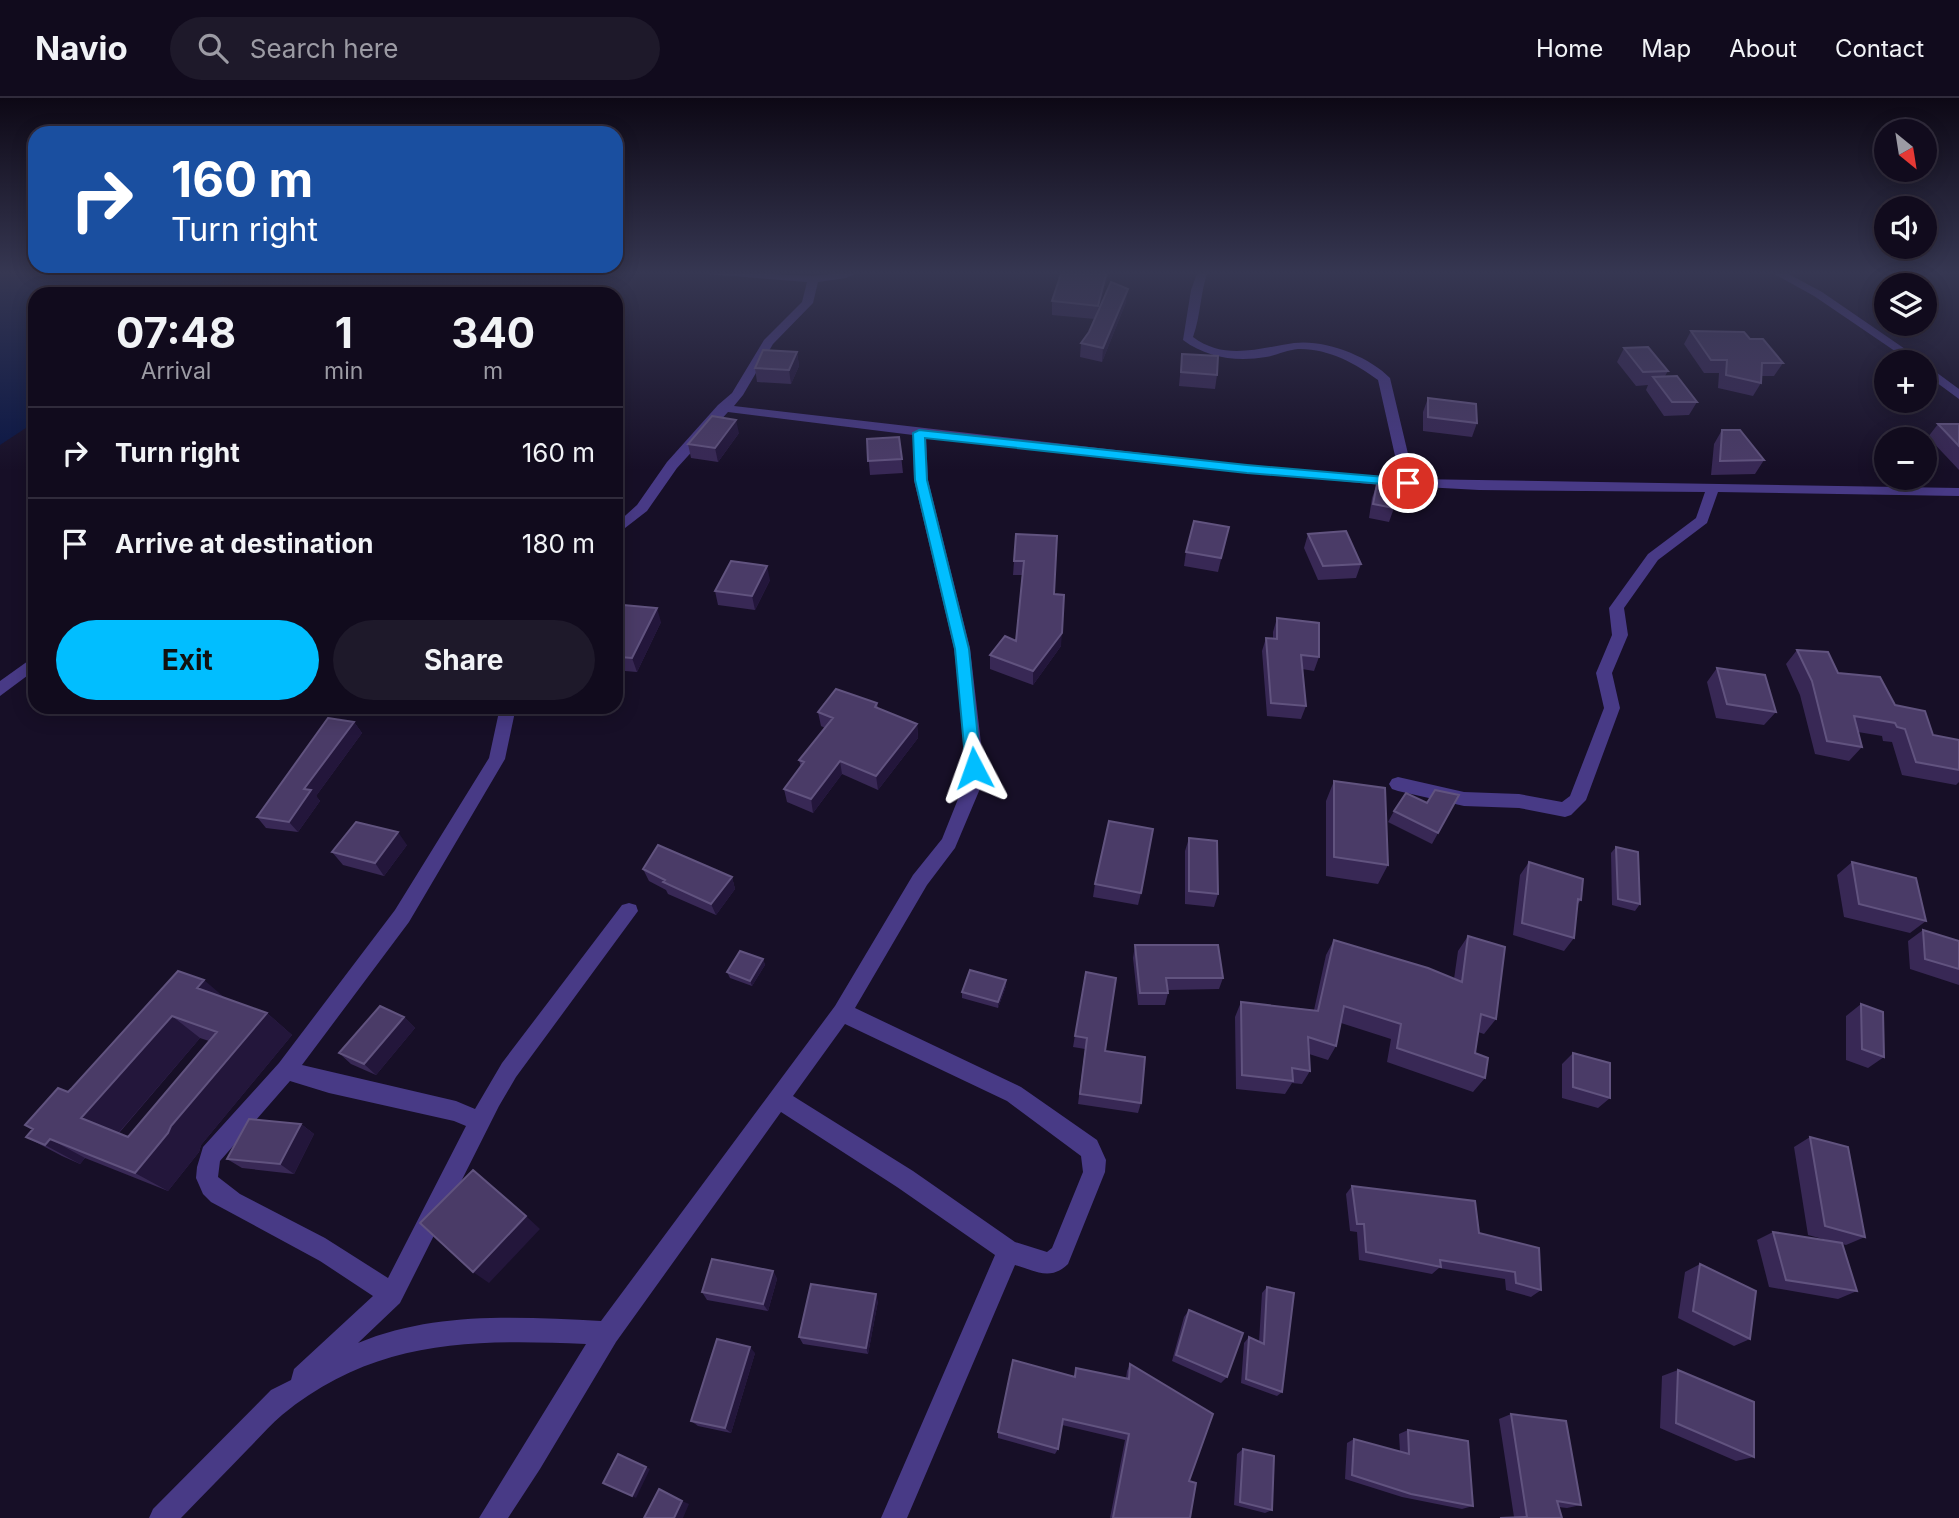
<!DOCTYPE html>
<meta charset="utf-8">
<style>
body{margin:0;font-family:Inter,sans-serif;background:#1e192a;color:#f1f3f6;height:100vh;display:flex;flex-direction:column;font-size:26px;white-space:nowrap}
*{box-sizing:border-box;margin:0}
p{font-size:23px;color:#9c9ba4}
.icon{flex:none;width:38px;height:38px;fill:none;stroke:currentColor;stroke-width:2;stroke-linecap:round;stroke-linejoin:round}
.map{position:relative;flex:1;overflow:hidden}
.sheet{position:absolute;left:28px;top:189px;width:595px;height:427px;display:flex;flex-direction:column;background:#110b1d;border-radius:21px;box-shadow:0 4px 18px #0003,0 0 0 2px #302b3b}
.sheet>*{flex:none}
.guide{position:absolute;left:28px;top:28px;width:595px;height:147px;border-radius:21px;box-shadow:0 4px 18px #0003,0 0 0 2px #302b3b;background:#1a4fa0;color:#fff;overflow:hidden}
.needle{width:46px;rotate:150deg}
.fabs{position:absolute;left:1874px;top:21px;display:grid;gap:14px}
.fabs a{display:grid;place-items:center;width:63px;height:63px;border-radius:50%;background:#110b1d;box-shadow:0 4px 18px #0003,0 0 0 2px #302b3b;font-size:35px}
.pin{position:absolute;display:grid;place-items:center;width:60px;height:60px;color:#fff;margin:-30px;border:4px solid #fff;border-radius:50%;box-shadow:0 2px 7px #0007}
.me{position:absolute;width:77px;margin:-38px;rotate:356deg;stroke-linejoin:round;filter:drop-shadow(0 0 5px #0008)}
.turn{display:flex;align-items:center;gap:24px;height:147px;padding:0 28px;font-size:32px}
.turn .icon{width:91px;height:91px;stroke-width:2.5}
.turn b{display:block;font-size:49px;line-height:60px}
.eta{display:flex;justify-content:space-evenly;align-items:center;height:119px;text-align:center}
.eta b{font-size:42px;font-weight:700;line-height:49px}
.primary-button{display:flex;gap:14px;margin-top:auto;padding:14px 28px}
.primary-button a{flex:1;height:80px;border-radius:42px;background:#01beff;color:#111;font-size:28px;font-weight:700;line-height:80px;text-align:center}
.primary-button a+a{background:#1e192a;color:#f1f3f6}
ul{padding:0;list-style:none}
li{display:flex;align-items:center;gap:21px;height:91px;padding:0 28px;border-top:2px solid #302b3b}
li div{flex:1}
li b{display:block;font-size:26px}
li em{font-style:normal}
header{display:flex;align-items:center;gap:42px;box-sizing:border-box;height:98px;padding:0 35px;background:#110b1d;border-bottom:2px solid #302b3b}
header strong{font-size:33px}
nav{display:flex;gap:38px;margin-inline-start:auto;font-size:24px}
.search{width:490px;height:63px;background:#1e192a;display:flex;align-items:center;gap:18px;box-sizing:border-box;padding:0 24px;border-radius:38px;color:#9c9ba4;font-size:26px}
.map>svg:first-child{display:block}
.water{fill:#0a1645}
.lines{fill:none;stroke-linecap:round;stroke-linejoin:round}
.minor{fill:#483a86;fill-rule:evenodd}
.wall{fill:#382855;fill-rule:evenodd}
.shaded-wall{fill:#23163b}
.building{fill:#4a3b67;stroke:#61537f;stroke-width:2;fill-rule:evenodd}
.route{fill:#01beff;stroke:#017ca6;stroke-width:2}
</style>
<header>
<strong>Navio</strong>
<div class="search"><svg class="icon" aria-label="search" viewBox="0 0 24 24"><circle cx="10" cy="10" r="6"/><path d="M15 15l6 6"/></svg>Search here</div>
<nav><a>Home</a><a>Map</a><a>About</a><a>Contact</a></nav>
</header>
<div class="map">
<svg width="1959" height="1420" viewBox="0 0 1959 1420">
<rect width="100%" height="100%" fill="#170f27"/>
<path class="water" d="M0,173H234L207,196H35V324L0,347Z"/>
<g class="lines">
<path class="minor" d="M534,173H586L581,176H539Z
M701,173L813,178L861,173L846,180L818,184L813,205L773,246L743,297L734,308L1246,367L1400,380L1378,282C1355,265 1327,250 1298,251C1287,252 1277,257 1266,259C1237,264 1207,260 1183,242L1191,192L1198,173H1208C1200,195 1201,217 1193,239C1225,263 1259,250 1294,245C1324,241 1369,258 1390,280L1414,381L1959,390V398L1718,394L1707,425L1658,462L1624,510L1628,537L1612,575L1620,610L1586,702L1571,717L1565,719L1519,710L1464,708L1398,693L1392,691L1389,686L1392,681L1398,679L1464,694L1519,696L1562,704L1570,698L1604,610L1596,575L1612,537L1609,510L1648,456L1696,420L1705,394L1479,392L1369,386L926,338L928,382L970,550L982,654V686L955,750L927,787L855,910L1021,989L1097,1042L1106,1062L1105,1074L1068,1166C1051,1183 1035,1173 1015,1167L907,1420H881L995,1157L897,1089L781,1014L616,1244L540,1371L508,1420H479L586,1246C474,1241 374,1241 282,1317C270,1327 259,1340 248,1351C226,1374 203,1397 181,1420H149L153,1411L271,1292L291,1282L294,1271L373,1198L320,1163L211,1104L203,1096L196,1080L197,1069L203,1049L279,965L395,812L489,660L500,609H516L505,661L409,824L302,967L456,1003L475,1011L502,965L622,807L629,805L636,807L638,813L516,979L499,1008L400,1205L358,1245C435,1213 520,1219 601,1223L835,908L913,777L942,741L964,686L966,654L954,550L914,382L913,337L728,314L677,370L647,413L616,437V426L637,407L667,364L718,307L732,295L764,242L802,204L807,184L706,176ZM845,926L1007,1003L1081,1058L1083,1074L1052,1150L1047,1154L1015,1144L913,1073L793,998ZM290,983L329,995L454,1023L466,1028L388,1180L325,1140L240,1096L218,1079L220,1063Z
M1769,173H1783L1822,194L1924,264H1911L1814,198Z
M1925,266L1959,291V301L1925,276Z
M35,558V572L0,598V583Z"/>
</g>
<path class="wall" d="M1109,173L1099,212L1126,204L1102,264L1080,259L1081,245L1089,234L1095,221L1052,217V203Z
M1915,173H1946L1943,177L1915,174Z
M1691,233L1750,241L1783,265L1774,278H1761V285L1753,298L1718,290L1719,275H1704L1684,246Z
M1624,250L1668,273L1665,278L1697,304L1689,317L1664,318L1646,292L1648,287L1636,288L1617,264Z
M797,254L799,268L791,286L757,284L755,270Z
M1182,256L1217,277L1215,291L1179,288Z
M1428,300L1477,325L1472,339L1423,333V314Z
M1938,326H1959V372L1928,339Z
M1722,332L1764,362L1755,376L1711,377L1714,346Z
M739,335L718,364L691,360L688,346Z
M899,339L903,375L870,377L867,341Z
M1377,386L1394,410L1389,424L1369,420L1372,400Z
M1229,429L1218,474L1184,468L1186,454Z
M1016,436L1054,496L1061,548L1033,587L990,571V557L1016,543L1022,477H1013Z
M1308,436L1361,466L1356,480L1318,482L1304,450Z
M770,482L755,512L718,507L715,493Z
M616,520L661,524L637,574L625,573L618,587H616Z
M1277,520L1319,559L1314,573L1302,571L1306,608L1301,621L1267,618L1262,553L1266,540L1273,541V534Z
M1797,552L1895,607L1933,637L1959,642V684L1956,687L1902,677L1892,644L1883,643L1882,638L1858,634L1862,649L1849,663L1815,656L1800,597L1786,566Z
M1717,570L1776,614L1764,627L1716,620L1707,584Z
M877,605L878,610L917,626L918,640L878,692L842,676L813,715L787,704L784,691L801,669L799,662L825,630L821,628L818,614Z
M354,624L362,635L316,698L320,703L298,734L266,730L257,719Z
M1334,683L1388,767L1378,786L1326,778V703Z
M1459,697L1432,746L1388,724L1394,713Z
M1189,740L1218,796L1214,809L1185,806V753Z
M407,747L384,778L343,767L332,754Z
M1616,749L1640,806L1635,813L1612,807L1611,755Z
M1529,764L1581,802L1577,807L1574,840L1564,853L1513,837L1520,777Z
M1852,764L1926,823L1910,835L1844,819L1837,777Z
M643,771L732,779L735,791L716,817L668,796L666,792L649,783Z
M1095,786L1141,795L1138,807L1093,799Z
M1923,832L1959,843V887L1910,871L1908,843Z
M1468,838L1496,921L1484,936L1478,934L1475,955L1485,980L1473,994L1387,964L1391,941L1341,925L1336,948L1328,962L1309,956L1310,973L1302,986L1292,985L1285,996L1236,991L1235,919L1241,904L1314,912L1326,857L1334,842L1454,881L1458,853Z
M1135,847L1223,880L1219,891L1168,892V895L1165,907H1138L1133,860Z
M763,861L765,867L752,888L730,880L727,874Z
M178,873L225,900L267,915L292,937L201,1047L199,1054L168,1093L85,1060L80,1066L62,1058L26,1039L32,1032L25,1027L68,994ZM200,940L209,943L128,1039L119,1035Z
M1086,874L1105,953L1141,1005L1138,1015L1078,1006L1085,951L1073,949Z
M1006,888L998,910L962,900V894Z
M1861,906L1884,959L1868,970L1846,962V918Z
M404,919L415,930L376,977L351,966L339,955Z
M1573,955L1610,1000L1598,1010L1562,1000V966Z
M301,1026L314,1036L294,1076L242,1070L227,1061Z
M1810,1039L1865,1139L1846,1147L1842,1146L1857,1193L1838,1201L1769,1189L1757,1142L1773,1134L1834,1144L1808,1137L1794,1049Z
M1352,1088L1479,1135L1541,1192L1531,1199L1506,1192L1505,1181L1439,1170L1432,1176L1359,1162L1357,1134L1350,1133L1346,1096Z
M1700,1166L1750,1241L1734,1248L1678,1220L1685,1174Z
M773,1173L777,1181L768,1213L707,1202L702,1194Z
M1267,1189L1282,1294L1277,1298L1241,1285L1244,1245L1249,1239L1259,1244L1262,1195Z
M878,1203L868,1256L803,1246L799,1239Z
M1189,1212L1227,1279L1221,1285L1172,1263L1184,1219Z
M755,1255L731,1335L698,1328L691,1323Z
M1130,1266L1189,1383L1190,1420H1110L1125,1342L1062,1327L1058,1351L1055,1356L998,1340V1334L1074,1278L1076,1270L1126,1280L1127,1273Z
M1678,1272L1754,1359L1736,1363L1660,1330L1662,1278Z
M1511,1316L1581,1407L1567,1410L1558,1409L1562,1420H1498L1514,1419L1499,1321Z
M1408,1332L1473,1408L1462,1411L1402,1399L1345,1381L1347,1345L1354,1341L1400,1354L1399,1336Z
M1243,1351L1272,1412L1265,1415L1234,1407L1237,1356Z"/>
<path class="shaded-wall" d="M1107,173H1109L1097,221L1098,208Z
M1128,191L1126,204L1102,264L1103,250Z
M797,254L799,268L791,286L789,272Z
M736,322L739,335L718,364L715,350Z
M767,468L770,482L755,512L752,498Z
M657,510L661,524L637,574L632,560Z
M1062,535L1061,548L1033,587V573Z
M620,559L625,573L618,587L616,582V566Z
M354,624L362,635L316,698L320,703L298,734L289,724L304,691Z
M917,626L918,640L878,692L876,678Z
M840,663L842,676L813,715L811,701Z
M398,734L407,747L384,778L375,765Z
M732,779L735,791L716,817L711,806Z
M763,861L765,867L752,888L750,883Z
M204,882L231,905L197,890Z
M1006,882V888L998,910V904Z
M267,915L292,937L201,1047L199,1054L168,1093L135,1075L171,1028Z
M172,918L200,940L114,1040L81,1020Z
M404,919L415,930L376,977L364,966Z
M301,1026L314,1036L294,1076L280,1066Z
M50,1041L85,1060L80,1066L45,1047Z
M526,1118L540,1131L489,1185L473,1174Z
M773,1173L777,1181L768,1213L763,1206Z
M876,1196L878,1203L868,1256L866,1250Z
M750,1249L755,1255L731,1335L725,1330Z
M646,1369L650,1371L636,1400L632,1398Z
M682,1403L689,1406L683,1420H674Z"/>
<path class="building" d="M1062,173H1107L1098,208L1052,203Z
M1111,184L1128,191L1103,250L1081,245L1089,234Z
M1691,233L1744,234L1750,241H1763L1783,265H1762L1761,285L1726,277L1727,262H1711Z
M1648,249L1668,273L1643,274L1624,250Z
M763,252L797,254L789,272L755,270Z
M1182,256L1218,258L1217,277L1181,274Z
M1677,278L1697,304H1672L1653,279Z
M1428,300L1476,306L1477,325L1428,319Z
M712,318L736,322L715,350L688,346Z
M1938,326H1959V348Z
M1722,332H1740L1764,362L1720,363Z
M899,339L902,361L868,363L867,341Z
M1377,386L1396,389L1394,410L1373,406Z
M1194,423L1229,429L1221,460L1186,454Z
M1346,433L1361,466L1323,468L1308,436Z
M1016,436L1057,438L1054,496L1064,497L1062,535L1033,573L990,557L1005,538L1016,543L1024,463H1014Z
M731,463L767,468L752,498L715,493Z
M623,507L657,510L632,560L620,559L616,566V520Z
M1277,520L1319,525V559L1301,557L1306,608L1271,605L1266,540L1277,541Z
M1797,552L1828,554L1838,575L1880,579L1895,607L1925,613L1933,637L1959,642V672L1916,664L1905,631L1897,629L1895,625L1854,618L1862,649L1827,643L1812,583Z
M1717,570L1765,577L1776,614L1727,606Z
M836,591L877,605L875,609L917,626L876,678L840,663L811,701L784,691L804,664L799,662L833,620L818,614Z
M328,620L354,624L304,691L311,692L289,724L257,719Z
M1334,683L1385,690L1388,767L1334,759Z
M1435,692L1459,697L1438,735L1394,713L1406,695L1427,705Z
M1109,723L1153,731L1141,795L1095,786Z
M356,724L398,734L375,765L332,754Z
M1189,740L1217,743L1218,796L1189,793Z
M658,747L732,779L711,806L663,784L665,782L643,771Z
M1616,749L1638,754L1640,806L1618,801Z
M1529,764L1583,781L1581,802L1578,801L1574,840L1522,825Z
M1852,764L1916,780L1926,823L1859,806Z
M1923,832L1959,843V871L1925,861Z
M1468,838L1505,849L1496,921L1481,916L1475,955L1488,960L1485,980L1397,950L1401,926L1344,908L1336,948L1308,939L1310,973L1292,970L1293,983L1242,977L1241,904L1318,913L1334,842L1428,870L1462,884Z
M1135,847H1218L1223,880H1166L1168,895H1140Z
M740,853L763,861L750,883L727,874Z
M970,872L1006,882L998,904L962,894Z
M178,873L204,882L197,890L267,915L171,1028L168,1035L135,1075L50,1041L45,1047L26,1039L33,1031L25,1027L58,990L68,994L72,990ZM172,918L217,934L128,1039L81,1020Z
M1086,874L1116,880L1105,953L1145,959L1141,1005L1080,996L1087,940L1075,938Z
M1861,906L1883,914L1884,959L1862,951Z
M380,908L404,919L364,966L339,955Z
M1573,955L1610,965V1000L1573,989Z
M249,1021L301,1026L280,1066L227,1061Z
M1810,1039L1848,1049L1865,1139L1825,1128Z
M473,1072L526,1118L473,1174L420,1125Z
M1352,1088L1475,1103L1479,1135L1539,1150L1541,1192L1516,1185L1515,1174L1440,1162L1441,1169L1366,1154L1364,1126H1357Z
M1773,1134L1842,1145L1857,1193L1786,1182Z
M712,1161L773,1173L763,1206L702,1194Z
M1700,1166L1756,1193L1750,1241L1693,1213Z
M811,1186L876,1196L866,1250L799,1239Z
M1267,1189L1294,1195L1282,1294L1246,1281L1249,1239L1264,1246Z
M1189,1212L1243,1235L1227,1279L1176,1257Z
M717,1241L750,1249L725,1330L691,1323Z
M1013,1262L1075,1279L1076,1270L1129,1281L1130,1266L1213,1316L1189,1383L1196,1385L1190,1420H1113L1129,1336L1063,1321L1058,1351L998,1334Z
M1678,1272L1754,1304V1359L1676,1325Z
M1511,1316L1566,1323L1581,1407L1557,1403L1562,1420H1500L1527,1419Z
M1408,1332L1468,1343L1473,1408L1411,1396L1352,1377L1354,1341L1409,1356Z
M1243,1351L1274,1358L1272,1412L1240,1404Z
M618,1356L646,1369L632,1398L603,1385Z
M659,1391L682,1403L674,1420H644Z"/>
<linearGradient id="sky" x2="0" y2="1"><stop stop-color="#0d0815"/><stop offset="0.47" stop-color="#363752"/><stop offset="1" stop-color="#363752" stop-opacity="0"/></linearGradient>
<rect width="1959" height="372" fill="url(#sky)"/>
<path class="route" d="M919,332L1247,367L1408,381L1414,385L1408,388L1247,375L925,340L927,382L969,551L981,670L974,676L966,670L955,551L915,382L913,335Z"/>
</svg>
<div class="fabs">
<a><svg class="needle" viewBox="-14 -14 28 28"><path d="M0-13l5 13h-10z" fill="#e53935"/><path d="M0 13l5-13h-10z" fill="#9c9ba4"/></svg></a>
<a><svg class="icon" aria-label="sound" viewBox="0 0 24 24"><path d="M4 9h4l5-4v14l-5-4H4zM17 9q2 3 0 6"/></svg></a>
<a><svg class="icon" aria-label="layers" viewBox="0 0 24 24"><path d="M12 4l9 5-9 5-9-5zM3 14l9 5 9-5"/></svg></a>
<a>+</a>
<a>−</a>
</div>
<div class="pin" style="left:1408px;top:385px;background:#d93025"><svg class="icon" aria-label="arrive" viewBox="0 0 24 24"><path d="M6 21V4h12l-3 4 3 4H6"/></svg></div>
<svg class="me" style="left:974px;top:670px" viewBox="-20 -20 40 40"><path d="M0-17L14 15 0 8-14 15z" fill="#01beff" stroke="#fff" stroke-width="4"/></svg>
<div class="guide">
<div class="turn"><svg class="icon" aria-label="right" viewBox="0 0 24 24"><path d="M7 20v-9h11M14 6l5 5-5 5"/></svg><div><b>160 m</b>Turn right</div></div>
</div>
<section class="sheet">
<div class="eta">
<div><b>07:48</b><p>Arrival</p></div>
<div><b>1</b><p>min</p></div>
<div><b>340</b><p>m</p></div>
</div>
<ul>
<li><svg class="icon" aria-label="right" viewBox="0 0 24 24"><path d="M7 20v-9h11M14 6l5 5-5 5"/></svg><div><b>Turn right</b></div><em>160 m</em></li>
<li><svg class="icon" aria-label="arrive" viewBox="0 0 24 24"><path d="M6 21V4h12l-3 4 3 4H6"/></svg><div><b>Arrive at destination</b></div><em>180 m</em></li>
</ul>
<div class="primary-button"><a>Exit</a><a>Share</a></div>
</section>
</div>
